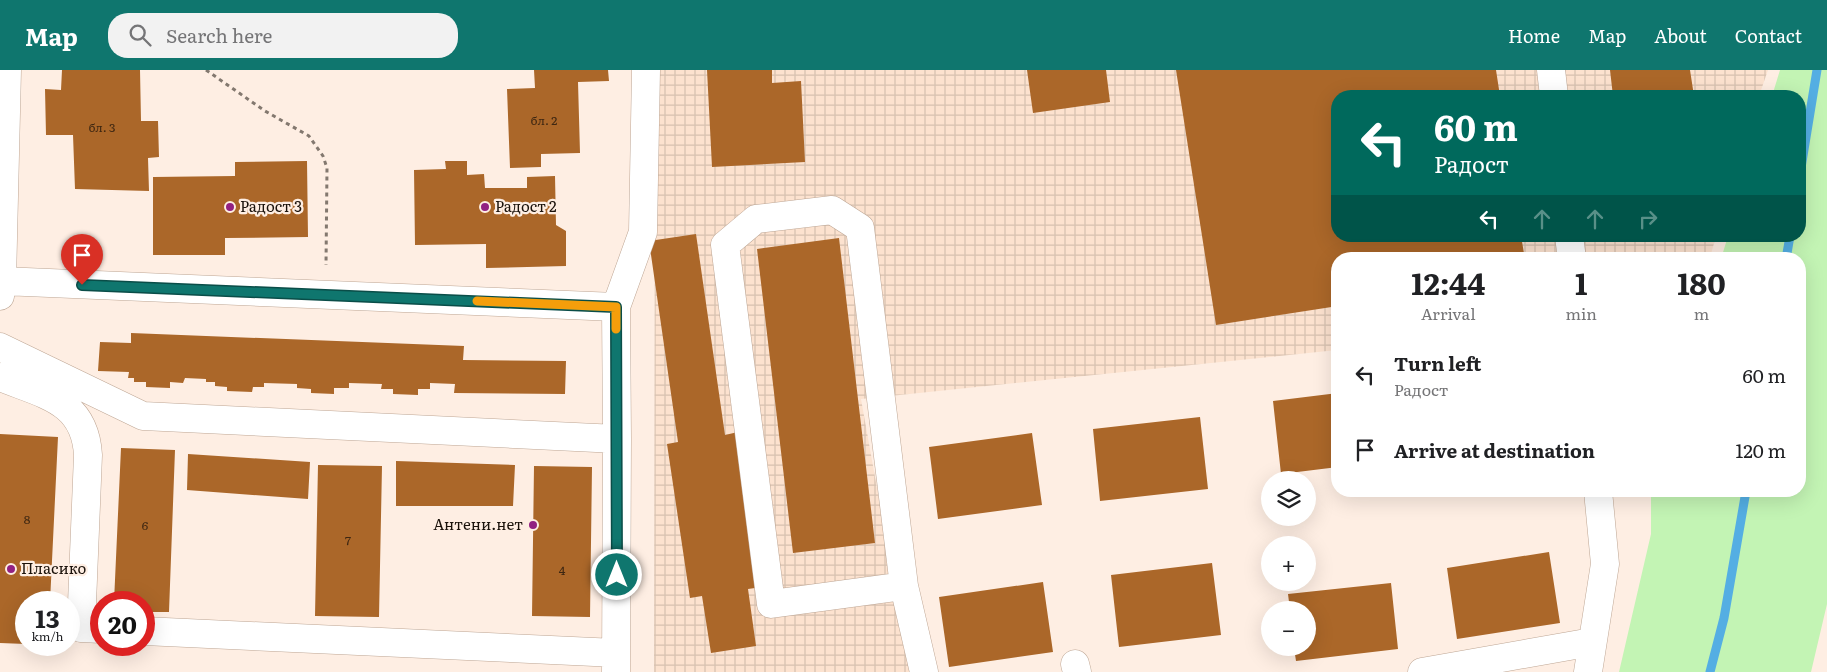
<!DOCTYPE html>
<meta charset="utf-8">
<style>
body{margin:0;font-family:Literata,serif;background:#f2f2f2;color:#202124;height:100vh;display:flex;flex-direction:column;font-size:19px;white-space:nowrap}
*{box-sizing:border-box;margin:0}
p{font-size:16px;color:#757577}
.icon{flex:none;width:28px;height:28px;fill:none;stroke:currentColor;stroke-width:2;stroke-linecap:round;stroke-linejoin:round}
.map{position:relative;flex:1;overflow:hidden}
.details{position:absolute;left:1331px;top:182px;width:475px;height:245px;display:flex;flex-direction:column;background:#fff;border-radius:20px;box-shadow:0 5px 20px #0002}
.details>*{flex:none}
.guide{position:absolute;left:1331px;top:20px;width:475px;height:152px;border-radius:20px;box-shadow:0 5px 20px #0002;background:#00695c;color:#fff;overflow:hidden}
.buttons{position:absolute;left:1261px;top:401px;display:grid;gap:10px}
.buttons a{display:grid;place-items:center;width:55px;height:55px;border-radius:50%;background:#fff;box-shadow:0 5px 20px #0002;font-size:25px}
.speed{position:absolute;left:15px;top:521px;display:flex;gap:10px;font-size:25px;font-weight:700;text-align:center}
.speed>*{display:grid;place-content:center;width:65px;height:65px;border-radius:50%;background:#fff;box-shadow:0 5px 20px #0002;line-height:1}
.speed small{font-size:12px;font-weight:400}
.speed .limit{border:8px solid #d22;background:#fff;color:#111}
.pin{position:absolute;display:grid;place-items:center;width:42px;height:42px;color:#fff;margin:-51px -21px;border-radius:50% 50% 50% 0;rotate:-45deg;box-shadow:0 0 5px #0007}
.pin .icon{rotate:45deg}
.me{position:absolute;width:55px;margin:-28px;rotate:0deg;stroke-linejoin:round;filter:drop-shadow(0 0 4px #0008)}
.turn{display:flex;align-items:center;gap:18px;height:105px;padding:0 20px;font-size:22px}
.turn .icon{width:65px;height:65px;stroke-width:2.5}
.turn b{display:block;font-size:35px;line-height:42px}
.lanes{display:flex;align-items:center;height:48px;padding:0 20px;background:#0003;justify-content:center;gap:25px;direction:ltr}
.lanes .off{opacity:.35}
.eta{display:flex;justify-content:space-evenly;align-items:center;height:85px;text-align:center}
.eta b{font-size:30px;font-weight:700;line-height:35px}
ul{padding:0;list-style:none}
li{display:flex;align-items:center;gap:15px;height:75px;padding:0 20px}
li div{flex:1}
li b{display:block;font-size:19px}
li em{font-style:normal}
header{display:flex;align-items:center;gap:30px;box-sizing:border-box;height:70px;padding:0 25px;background:#0f766e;color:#fff}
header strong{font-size:24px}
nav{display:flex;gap:28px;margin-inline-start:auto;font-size:18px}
.search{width:350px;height:45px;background:#f2f2f2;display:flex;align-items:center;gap:12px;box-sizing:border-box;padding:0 18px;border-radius:20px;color:#757577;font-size:19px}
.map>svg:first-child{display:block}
.industrial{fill:url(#industrial-grid)}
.grass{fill:#c3f4b4}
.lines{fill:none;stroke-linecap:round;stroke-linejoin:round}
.stream{stroke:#54aee3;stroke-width:9}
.building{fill:#ab6729}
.minor-casing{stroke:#bea694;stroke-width:29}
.path{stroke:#83786f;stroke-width:3;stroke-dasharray:4 4;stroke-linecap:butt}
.minor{stroke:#fff;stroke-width:28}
.route-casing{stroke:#0a4d48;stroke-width:12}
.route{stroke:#0f766e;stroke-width:9}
.slow{stroke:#f59e0b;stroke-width:9}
.poi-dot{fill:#922182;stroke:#feeee3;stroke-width:2}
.labels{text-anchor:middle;stroke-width:4.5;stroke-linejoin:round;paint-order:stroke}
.number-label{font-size:12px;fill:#3e2712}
.poi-label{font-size:15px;fill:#1a120b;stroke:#feeee3;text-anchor:start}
</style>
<header>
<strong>Map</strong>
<div class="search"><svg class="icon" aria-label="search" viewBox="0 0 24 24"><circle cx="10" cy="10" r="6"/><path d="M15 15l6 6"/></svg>Search here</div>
<nav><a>Home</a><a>Map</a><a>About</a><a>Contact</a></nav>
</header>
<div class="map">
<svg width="1827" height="602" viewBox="0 0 1827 602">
<defs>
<pattern id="industrial-grid" width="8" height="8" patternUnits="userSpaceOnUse" patternTransform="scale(1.25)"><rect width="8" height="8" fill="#fce2cf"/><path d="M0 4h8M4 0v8" fill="none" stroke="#d7c1b0"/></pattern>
</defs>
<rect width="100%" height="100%" fill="#feeee3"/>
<path class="industrial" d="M655,0H1768L1759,26H1338V166H1716L1711,184L1670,189H1338L1337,280L861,329L910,602H654Z"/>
<path class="grass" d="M1780,0H1827V534L1811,602H1619L1651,464V421H1800V189H1721L1728,166H1800V26H1772Z"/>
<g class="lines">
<path class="stream" d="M1800,104L1817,0
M1786,189L1790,166
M1710,602L1724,548L1746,421"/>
</g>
<path class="building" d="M62,0H140L141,51H158L159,87L148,88L149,121L75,119L73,65H46L45,19L61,20Z
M534,0H608L609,11L578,12L580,83L541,84V97L510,98L507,19L535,18Z
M707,0H772V13L801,11L805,92L712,97Z
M1027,0H1106L1110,32L1033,43Z
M1176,0H1496L1500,26H1338V166H1521L1525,189H1338V236L1216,255Z
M1610,0H1690L1694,26H1613Z
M307,91L308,167L225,168V185H153V107L235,106V92Z
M445,91H467V105L484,104L485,118H527V107L555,106L556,155L566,161V196L486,198V174L415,175L414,100L446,99Z
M696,164L725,365L738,362L762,517L748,519L756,576L711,583L702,526L690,528L667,374L678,372L649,171Z
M839,168L875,473L793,483L757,179Z
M131,263L464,276L463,290L566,291L565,324L454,323L455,314L430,313V319H418V325L393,324V319H381L382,314L349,313V318H334V324L311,323V319L297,318V314L264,313V317H253L252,322L227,321V317L215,316V312H206V309L185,308L183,313L170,312V318L146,317V312H134V308H128L129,302L98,301L100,272L131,273Z
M1338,323V397L1281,404L1273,331Z
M1200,347L1208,419L1100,431L1093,359Z
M1032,363L1042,435L938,449L929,377Z
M0,364L58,367L50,532H26V574L0,573Z
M121,378L175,380L169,542H144V532H114Z
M188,384L310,392L308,429L187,420Z
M396,391L515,395L513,436H396Z
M318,395L382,396L379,547L315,546Z
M534,396L592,397L590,547L532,546Z
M1549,482L1560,553L1457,569L1447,498Z
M1212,493L1221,565L1119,577L1111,505Z
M1043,512L1053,582L949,597L939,527Z
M1391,513L1398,579L1296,591L1294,578H1308V540H1290L1288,524Z"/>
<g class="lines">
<g class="minor-casing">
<path id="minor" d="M1551,0L1554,26
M1569,166L1572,189
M2,211L616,237
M0,226L2,211L7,0
M0,277L143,346L617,369
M0,307C44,325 85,330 88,385L81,558L101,559
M904,516L771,534L725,175L756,149L832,140L860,158L904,516L924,602
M144,561L616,583
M1075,594L1077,602
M616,602L617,369L616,237L643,162L646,0
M1422,602L1592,572
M1588,602L1605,494L1598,421"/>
</g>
<path class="path" d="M206,0L265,41L309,66L323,86L327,98L326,195"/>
<use href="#minor" class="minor"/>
</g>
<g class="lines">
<g class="route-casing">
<path id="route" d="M82,215L616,237L617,505"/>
</g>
<use href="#route" class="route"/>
<path class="slow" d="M477,231L616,237V259"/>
</g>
<g class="poi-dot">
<circle cx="230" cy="137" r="5"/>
<circle cx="485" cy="137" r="5"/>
<circle cx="533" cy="455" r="5"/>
<circle cx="11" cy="499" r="5"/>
</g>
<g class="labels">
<g class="number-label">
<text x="544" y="55">бл. 2</text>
<text x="102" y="62">бл. 3</text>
<text x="27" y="454">8</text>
<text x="145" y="460">6</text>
<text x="348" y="475">7</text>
<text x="562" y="505">4</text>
</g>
<g class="poi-label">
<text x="240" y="142">Радост 3</text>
<text x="495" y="142">Радост 2</text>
<text x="523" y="460" text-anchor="end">Антени.нет</text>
<text x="21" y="504">Пласико</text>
</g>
</g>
</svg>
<div class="buttons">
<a><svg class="icon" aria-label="layers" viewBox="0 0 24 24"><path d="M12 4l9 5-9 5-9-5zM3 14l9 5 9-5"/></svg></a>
<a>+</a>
<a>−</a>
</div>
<div class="speed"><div>13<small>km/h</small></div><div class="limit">20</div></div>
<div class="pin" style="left:82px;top:215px;background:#d93025"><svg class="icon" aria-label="arrive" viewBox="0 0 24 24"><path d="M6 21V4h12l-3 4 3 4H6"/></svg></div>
<svg class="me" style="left:617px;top:505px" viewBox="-20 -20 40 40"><circle r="17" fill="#0f766e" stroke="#fff" stroke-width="3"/><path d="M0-11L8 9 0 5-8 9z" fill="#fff"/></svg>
<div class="guide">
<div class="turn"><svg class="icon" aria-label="left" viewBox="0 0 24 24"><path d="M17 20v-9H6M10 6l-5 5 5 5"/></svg><div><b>60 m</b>Радост</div></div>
<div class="lanes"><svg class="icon" aria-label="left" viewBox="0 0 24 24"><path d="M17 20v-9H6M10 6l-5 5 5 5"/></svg><svg class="icon off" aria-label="ahead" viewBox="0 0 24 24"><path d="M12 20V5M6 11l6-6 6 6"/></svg><svg class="icon off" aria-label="ahead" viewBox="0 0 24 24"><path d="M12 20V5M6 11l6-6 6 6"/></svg><svg class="icon off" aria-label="right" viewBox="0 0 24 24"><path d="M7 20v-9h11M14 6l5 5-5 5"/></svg></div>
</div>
<section class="details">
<div class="eta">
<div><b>12:44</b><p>Arrival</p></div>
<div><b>1</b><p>min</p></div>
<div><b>180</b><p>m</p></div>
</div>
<ul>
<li><svg class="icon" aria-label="left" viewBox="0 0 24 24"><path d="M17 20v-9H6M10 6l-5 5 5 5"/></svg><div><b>Turn left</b><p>Радост</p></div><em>60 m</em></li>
<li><svg class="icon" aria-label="arrive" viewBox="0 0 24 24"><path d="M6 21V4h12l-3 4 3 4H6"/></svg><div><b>Arrive at destination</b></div><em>120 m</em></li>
</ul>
</section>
</div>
